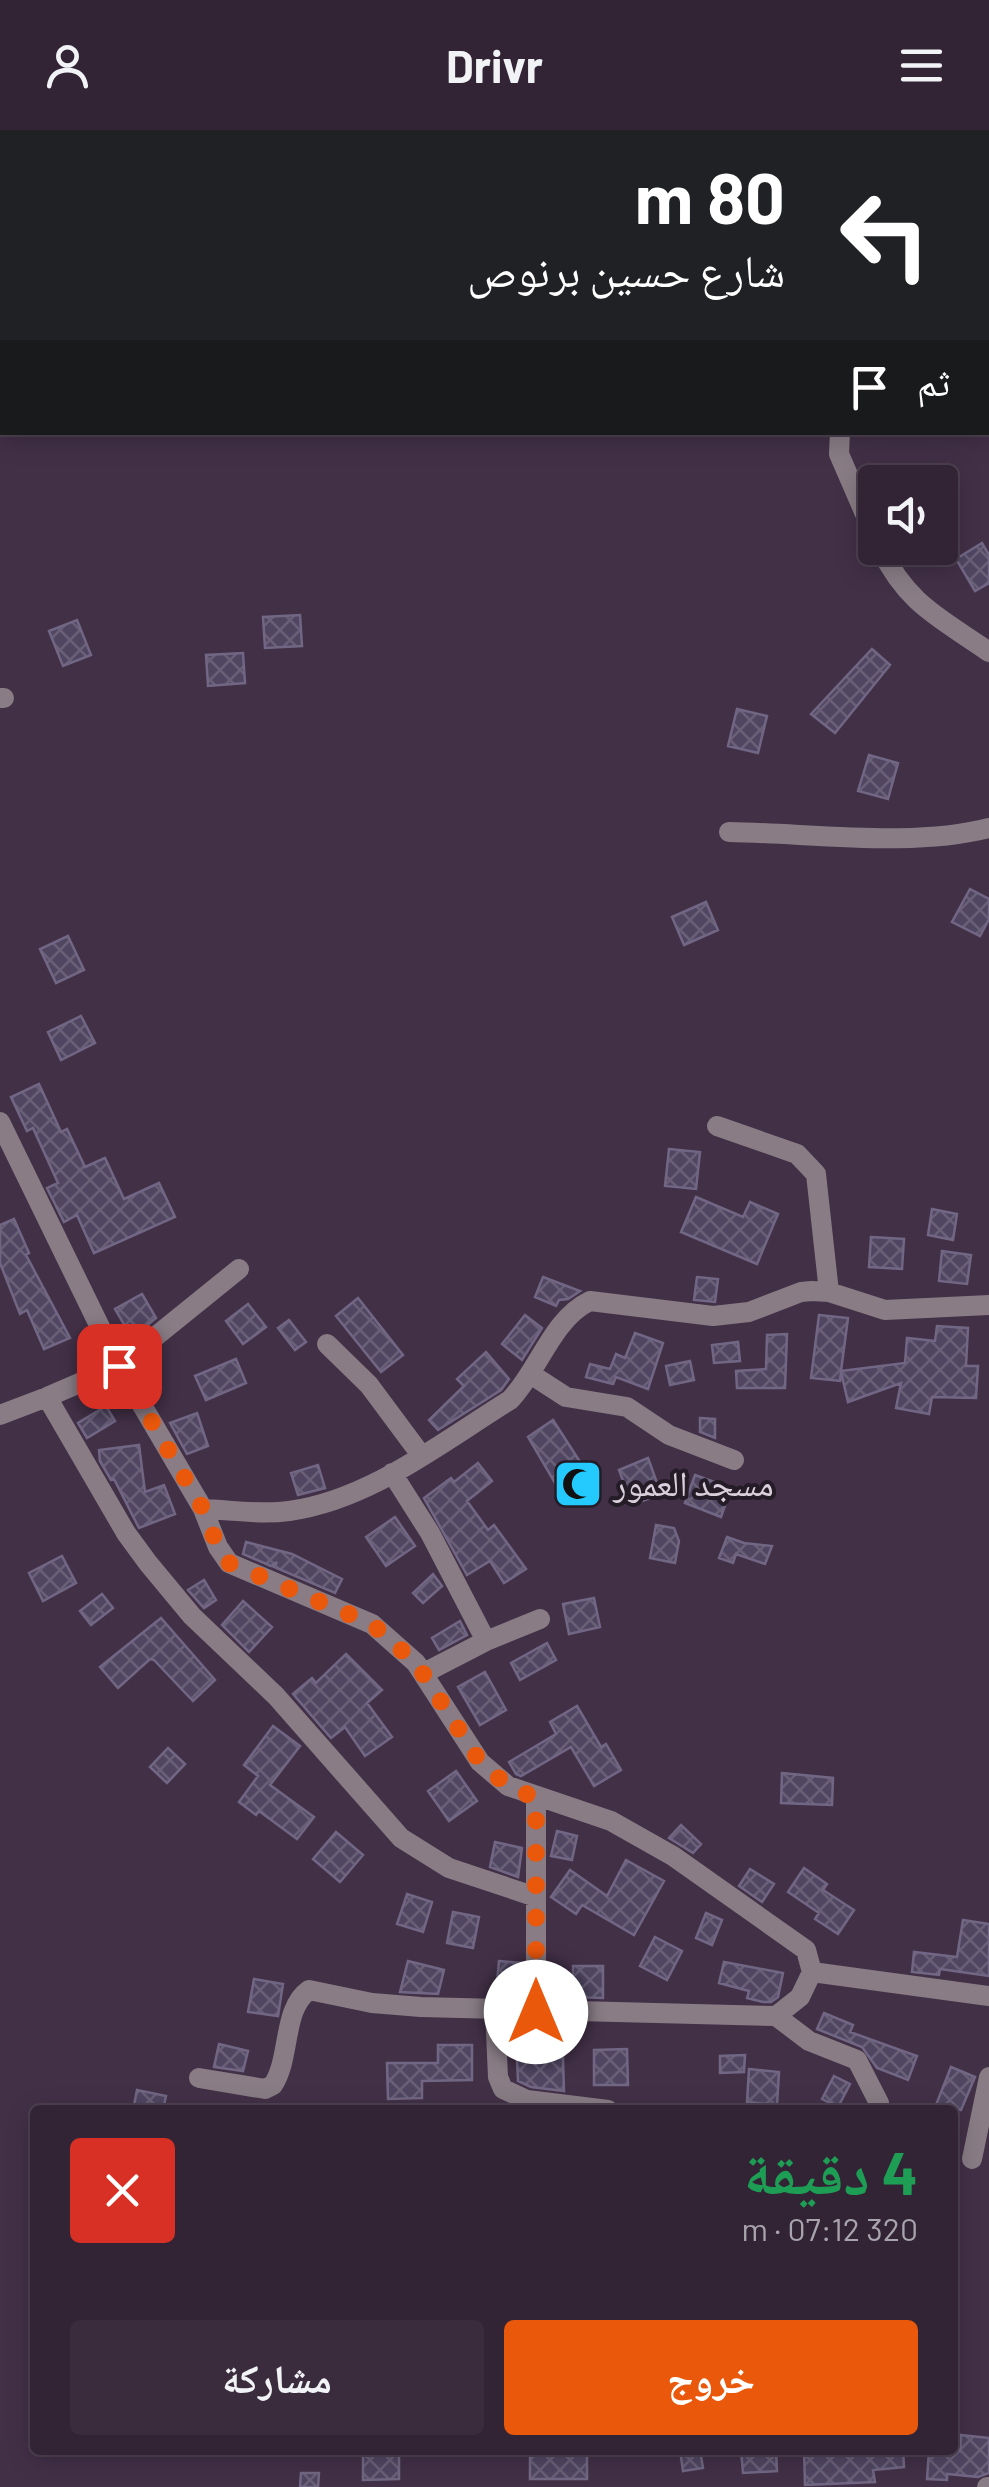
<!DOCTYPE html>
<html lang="ar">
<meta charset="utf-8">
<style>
body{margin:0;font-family:Barlow,"Noto Naskh Arabic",sans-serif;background:#3a2c3d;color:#f1f3f6;direction:rtl;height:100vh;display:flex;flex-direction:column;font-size:38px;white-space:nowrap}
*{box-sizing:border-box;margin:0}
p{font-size:32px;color:#a8a4ad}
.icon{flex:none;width:55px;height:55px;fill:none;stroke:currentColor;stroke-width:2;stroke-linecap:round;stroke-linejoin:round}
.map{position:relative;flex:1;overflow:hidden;direction:ltr}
.panel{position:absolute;left:30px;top:1975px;width:928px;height:350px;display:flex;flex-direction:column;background:#322435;border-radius:10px;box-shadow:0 5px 25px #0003,0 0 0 2px #4d4150;direction:rtl}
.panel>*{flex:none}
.hud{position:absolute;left:0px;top:0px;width:990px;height:305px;box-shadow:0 5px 25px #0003,0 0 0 2px #4d4150;direction:rtl;background:#202124;color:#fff;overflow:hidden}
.tools{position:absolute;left:858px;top:335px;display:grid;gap:20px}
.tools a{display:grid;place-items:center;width:100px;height:100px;border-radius:10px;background:#322435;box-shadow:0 5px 25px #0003,0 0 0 2px #4d4150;font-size:50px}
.pin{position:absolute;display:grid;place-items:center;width:85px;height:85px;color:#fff;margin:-42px;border-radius:20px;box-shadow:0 5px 15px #0006}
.me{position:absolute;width:110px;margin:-55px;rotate:0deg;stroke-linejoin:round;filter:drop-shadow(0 0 8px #0008)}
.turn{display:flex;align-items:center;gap:35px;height:210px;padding:0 40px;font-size:45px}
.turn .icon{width:130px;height:130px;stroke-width:2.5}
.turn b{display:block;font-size:70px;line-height:85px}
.then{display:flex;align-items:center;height:95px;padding:0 40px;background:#0003;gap:20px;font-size:38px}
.round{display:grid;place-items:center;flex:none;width:105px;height:105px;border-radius:10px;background:#3a2c3d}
.headline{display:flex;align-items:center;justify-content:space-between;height:170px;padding:0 40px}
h1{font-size:60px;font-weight:700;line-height:75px;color:#1e9e55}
.action{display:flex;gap:20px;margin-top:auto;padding:20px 40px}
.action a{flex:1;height:115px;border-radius:10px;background:#ea580c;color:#fff;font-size:40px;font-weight:700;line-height:115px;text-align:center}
.action a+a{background:#3a2c3d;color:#f1f3f6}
header{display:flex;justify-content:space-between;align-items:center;height:130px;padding:0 40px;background:#322435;font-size:45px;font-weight:700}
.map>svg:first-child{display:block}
.building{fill:url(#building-cross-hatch);stroke:#716784;stroke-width:2.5}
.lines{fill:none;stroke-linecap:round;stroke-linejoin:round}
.minor{stroke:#897c85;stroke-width:20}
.route{stroke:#ea580c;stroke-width:18;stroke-dasharray:0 32.4}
.labels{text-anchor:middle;stroke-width:8;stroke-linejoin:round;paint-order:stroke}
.poi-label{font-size:35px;fill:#dacfdd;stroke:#241c26;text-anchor:start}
</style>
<header><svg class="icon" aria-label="menu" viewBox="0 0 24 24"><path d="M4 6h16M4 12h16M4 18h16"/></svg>Drivr<svg class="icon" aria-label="person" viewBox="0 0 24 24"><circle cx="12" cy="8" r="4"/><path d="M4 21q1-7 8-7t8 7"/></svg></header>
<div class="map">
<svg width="989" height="2357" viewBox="0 0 989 2357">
<defs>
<pattern id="building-cross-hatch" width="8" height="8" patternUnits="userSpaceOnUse" patternTransform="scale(2.5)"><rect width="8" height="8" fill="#504662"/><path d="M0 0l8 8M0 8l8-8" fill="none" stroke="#696078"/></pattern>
</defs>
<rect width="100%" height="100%" fill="#423047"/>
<path class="building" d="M982,413L989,425V453L975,461L956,429Z
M300,485L302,516L265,518L263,487Z
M77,490L91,525L63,536L49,501Z
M872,519L890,535L835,603L811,584Z
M243,523L245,553L208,556L206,525Z
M737,579L767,586L758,623L728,616Z
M869,625L898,633L888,669L858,661Z
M970,759L989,769V789L980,806L952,792Z
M706,772L718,800L684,815L672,787Z
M68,806L84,840L56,853L40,819Z
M81,886L95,913L61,930L48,902Z
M39,954L61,1002L67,999L85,1037L105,1028L124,1069L159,1053L175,1087L94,1123L77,1085L64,1092L47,1058L58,1053L33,998L27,1001L11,967Z
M669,1019L700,1022L696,1059L665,1056Z
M696,1067L743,1087L750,1072L778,1084L757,1134L681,1102Z
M932,1079L957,1084L953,1110L928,1105Z
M14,1089L29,1123L26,1125L70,1208L44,1219L27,1180L20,1184L0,1133V1095Z
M871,1107L904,1109L902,1139L869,1137Z
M942,1121L971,1125L967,1154L939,1151Z
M543,1147L580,1161L568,1169L559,1170L556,1176L535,1167Z
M697,1147L718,1149L715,1172L694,1170Z
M142,1164L156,1188L132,1208L115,1179Z
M358,1168L403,1225L381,1242L336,1186Z
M248,1174L266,1197L243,1214L226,1191Z
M525,1185L542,1198L522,1230L502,1214Z
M819,1185L848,1188L841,1241L905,1233L907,1208L935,1211L937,1196L968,1198L966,1236H978L976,1268L932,1267L929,1284L896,1278L901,1253L848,1272L841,1242L840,1251L811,1248Z
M289,1190L306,1212L295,1220L278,1198Z
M635,1203L663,1213L648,1259L616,1247L613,1254L586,1247L590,1234L610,1239L616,1224L625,1228Z
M787,1204L785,1258H737L736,1241L766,1239L767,1205Z
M738,1212L740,1231L714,1233L712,1215Z
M486,1222L509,1249L501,1260L438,1300L429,1290L464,1256L457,1249Z
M236,1229L246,1253L206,1270L195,1246Z
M690,1231L694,1250L670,1255L666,1236Z
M106,1276L115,1291L87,1308L78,1293Z
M197,1283L208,1316L187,1324L170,1293Z
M700,1288L715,1289V1308L700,1302Z
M553,1290L593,1352L565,1370L528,1307Z
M139,1315L145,1362L164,1355L175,1384L139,1398L114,1349L111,1350L100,1331L99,1320Z
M648,1328L661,1364L632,1375L619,1340Z
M478,1333L492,1351L467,1371L488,1400L494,1395L526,1439L504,1453L490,1431L467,1445L424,1368L451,1348L454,1352Z
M318,1335L325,1358L298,1365L291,1343Z
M695,1345L731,1358L721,1387L685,1373Z
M395,1387L415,1416L386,1436L366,1407Z
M656,1395L674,1398L679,1411L675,1433L650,1428Z
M727,1407L744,1413L772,1416L765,1434L736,1424L733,1433L719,1428Z
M246,1412L292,1424L342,1449L335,1463L274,1437L277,1432L271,1436L243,1424Z
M62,1426L76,1453L43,1471L29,1443Z
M433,1444L442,1456L423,1473L413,1463Z
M204,1450L216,1470L204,1478L188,1460Z
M102,1464L113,1478L91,1495L80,1481Z
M594,1468L600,1497L569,1504L563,1474Z
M243,1471L272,1497L249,1522L222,1495Z
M161,1488L215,1550L193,1571L154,1530L150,1529L118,1558L100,1537Z
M460,1491L467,1505L439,1520L432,1508Z
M547,1513L556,1530L520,1550L511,1533Z
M346,1524L382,1560L367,1573L392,1607L365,1626L345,1597L331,1608L293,1564L312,1548L316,1553Z
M485,1542L506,1580L480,1595L458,1557Z
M577,1576L601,1617L606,1614L621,1640L594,1656L571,1617L521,1646L516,1644L509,1632L556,1604L550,1592Z
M273,1596L300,1616L270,1655L314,1687L297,1709L259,1681L256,1685L239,1672L258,1646L244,1635Z
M168,1618L185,1634L167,1653L150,1637Z
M456,1641L477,1671L449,1691L428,1661Z
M782,1643L833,1648L832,1675L781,1673Z
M681,1695L701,1714L693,1723L669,1708Z
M557,1701L577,1706L572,1730L551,1726Z
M336,1702L363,1725L340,1752L313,1729Z
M495,1712L522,1718L518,1747L490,1737Z
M626,1730L664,1751L634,1805L582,1775L576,1784L551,1767L570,1740L607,1766Z
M804,1738L827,1754L823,1760L854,1780L838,1804L815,1789L819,1783L788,1762Z
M750,1739L774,1754L762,1772L739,1756Z
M407,1764L432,1772L423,1802L397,1794Z
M453,1782L479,1787L473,1818L447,1813Z
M706,1783L722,1790L712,1815L696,1808Z
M963,1790L989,1794V1846L940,1839L939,1845L912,1842L914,1822L957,1827Z
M655,1807L682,1821L667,1850L640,1836Z
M408,1831L444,1840L438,1864L400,1862Z
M499,1831L522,1833V1865L496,1862Z
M724,1832L783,1843L778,1867L771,1872H763L747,1868L749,1861L719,1853Z
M573,1836H603V1868L573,1867Z
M254,1849L283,1854L278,1886L248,1882Z
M824,1883L853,1895L850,1902L917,1926L908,1950L877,1938L862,1917L817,1899Z
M219,1914L248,1921L243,1941L214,1937Z
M438,1915H472V1950L422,1951V1968L388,1969L387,1933H438Z
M627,1919L628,1955H594V1920Z
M745,1925L744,1942L720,1943V1926Z
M563,1928L564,1961L531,1957L518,1951L517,1930Z
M951,1937L975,1947L961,1980H934Z
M749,1939L779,1942L777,1975L747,1972Z
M834,1946L850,1954L838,1977L822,1969Z
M137,1960L166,1966L163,1980H133Z
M961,2305L989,2308V2343L978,2347L947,2344V2350L927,2349L929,2320L960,2321Z
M363,2320H399V2349L363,2350Z
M530,2320H587V2349H530Z
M680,2320H700L703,2338L683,2341Z
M741,2320H776L777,2341L743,2343Z
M804,2320H903L904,2337L873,2340L875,2352L805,2355Z
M301,2343H319L318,2357H300Z"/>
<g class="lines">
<path class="minor" d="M988,30L989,21
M840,302L839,324L875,407
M880,418C908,475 939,487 989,522
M0,568H4
M729,702C809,703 913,718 989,698
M0,992L119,1236L203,1379L218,1417L229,1433L372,1494L416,1533L480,1632L508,1656L611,1691L673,1726L806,1820L812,1842L989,1866
M717,996L797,1024L816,1044L829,1162
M239,1139L119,1236L47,1267L126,1403L148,1433L192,1486L276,1566L401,1708L449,1738L536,1767
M327,1214L369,1255L421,1325
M532,1245L566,1267L627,1277L669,1305L734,1330
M0,1285L47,1267
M392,1343L430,1403L486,1511
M203,1379C231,1380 261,1385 289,1381C370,1370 442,1312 510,1270C539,1240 552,1189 590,1171L713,1186L749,1182L801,1162L812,1161L829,1162L885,1180L989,1175
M424,1543L486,1511L540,1489
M495,1879L498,1947L503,1959L527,1970L608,1980
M536,1882V1668
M776,1886L809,1911L857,1930L879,1973
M199,1948L265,1959L273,1955C291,1928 282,1879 309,1860L372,1873L421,1877L776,1886L800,1867L812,1842
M972,2029L989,1947
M987,2357H989"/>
</g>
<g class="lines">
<path class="route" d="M119,1236L203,1379L218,1417L229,1433L372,1494L416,1533L480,1632L508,1656L536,1668V1882"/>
</g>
<defs>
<g id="mosque-square" transform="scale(2.5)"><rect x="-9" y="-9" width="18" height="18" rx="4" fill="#24c9fe" stroke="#241c26"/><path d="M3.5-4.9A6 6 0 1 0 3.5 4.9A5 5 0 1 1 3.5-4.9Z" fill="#111"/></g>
</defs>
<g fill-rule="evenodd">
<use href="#mosque-square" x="578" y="1354"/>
</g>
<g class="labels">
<g class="poi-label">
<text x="613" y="1366">مسجد العمور</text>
</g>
</g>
</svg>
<div class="tools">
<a><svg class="icon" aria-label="sound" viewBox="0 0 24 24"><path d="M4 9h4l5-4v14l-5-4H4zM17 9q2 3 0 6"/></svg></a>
</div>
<div class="pin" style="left:119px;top:1236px;background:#d93025"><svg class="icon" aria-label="arrive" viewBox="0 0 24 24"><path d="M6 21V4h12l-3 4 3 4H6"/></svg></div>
<svg class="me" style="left:536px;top:1882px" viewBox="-20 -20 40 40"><circle r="19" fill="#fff"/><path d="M0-13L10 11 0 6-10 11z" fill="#ea580c"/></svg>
<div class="hud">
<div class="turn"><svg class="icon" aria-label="left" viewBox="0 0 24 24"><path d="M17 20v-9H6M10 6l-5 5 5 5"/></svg><div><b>80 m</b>شارع حسين برنوص</div></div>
<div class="then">ثم<svg class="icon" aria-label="arrive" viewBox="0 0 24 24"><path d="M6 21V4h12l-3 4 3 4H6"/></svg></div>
</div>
<section class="panel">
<div class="headline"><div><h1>4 دقيقة</h1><p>320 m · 07:12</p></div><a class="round" style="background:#d93025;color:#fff"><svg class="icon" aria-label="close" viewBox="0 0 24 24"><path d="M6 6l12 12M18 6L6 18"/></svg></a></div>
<div class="action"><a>خروج</a><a>مشاركة</a></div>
</section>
</div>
